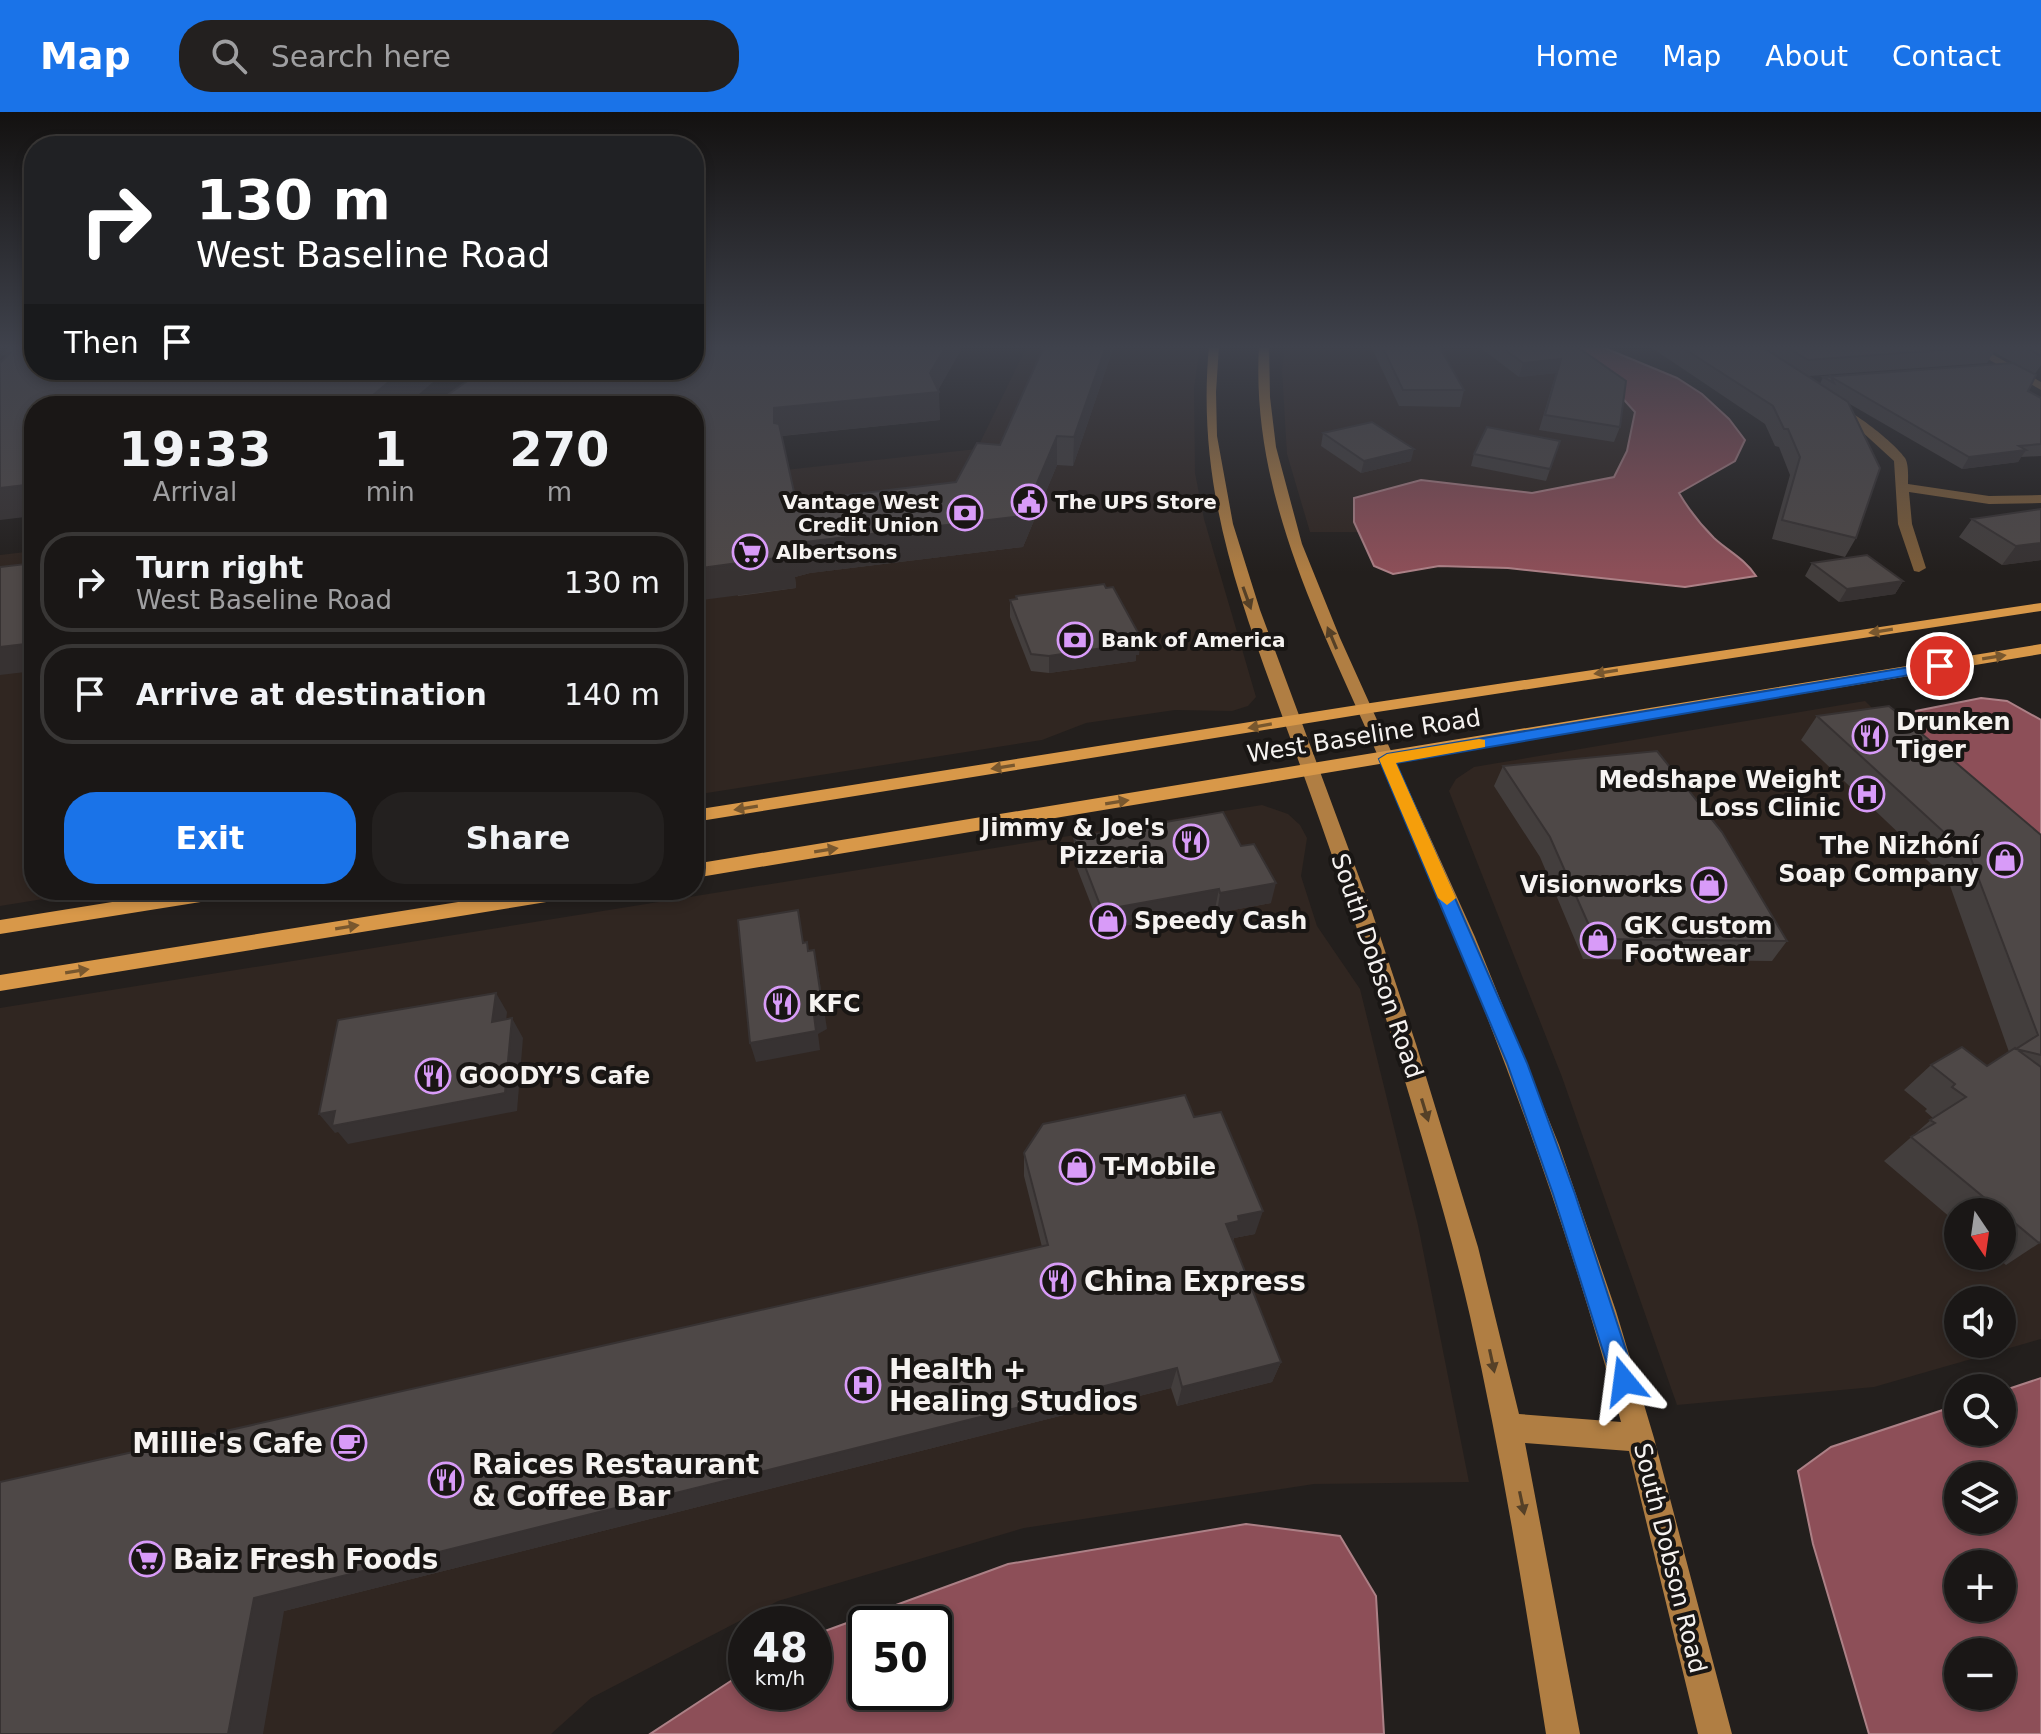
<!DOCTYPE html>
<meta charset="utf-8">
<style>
body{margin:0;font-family:"DejaVu Sans",sans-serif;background:#23201f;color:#f1f3f6;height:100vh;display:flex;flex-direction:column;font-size:30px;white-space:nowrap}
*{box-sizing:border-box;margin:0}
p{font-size:26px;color:#9f9fa1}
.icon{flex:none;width:44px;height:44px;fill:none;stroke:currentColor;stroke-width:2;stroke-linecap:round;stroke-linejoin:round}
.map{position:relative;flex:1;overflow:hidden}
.details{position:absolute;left:24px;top:284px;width:680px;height:504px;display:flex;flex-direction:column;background:#1a1716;border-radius:32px;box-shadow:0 4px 12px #0003,0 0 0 2px #383635}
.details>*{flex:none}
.guide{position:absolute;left:24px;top:24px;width:680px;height:244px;border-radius:32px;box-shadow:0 4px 12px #0003,0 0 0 2px #383635;background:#202124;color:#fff;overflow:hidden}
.needle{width:52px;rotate:167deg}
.tools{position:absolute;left:1944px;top:1086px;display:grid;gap:16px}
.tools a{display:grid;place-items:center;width:72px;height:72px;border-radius:50%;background:#1a1716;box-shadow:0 4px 12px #0003,0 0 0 2px #383635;font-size:40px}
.speed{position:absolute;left:728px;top:1494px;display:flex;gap:16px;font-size:40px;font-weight:700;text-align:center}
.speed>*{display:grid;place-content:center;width:104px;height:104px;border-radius:50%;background:#1a1716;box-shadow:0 4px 12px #0003,0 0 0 2px #383635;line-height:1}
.speed small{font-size:20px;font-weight:400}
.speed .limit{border:4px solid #111;border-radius:12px;background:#fff;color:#111}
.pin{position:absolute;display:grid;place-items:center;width:68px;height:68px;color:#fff;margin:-34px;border:4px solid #fff;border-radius:50%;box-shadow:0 2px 8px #0007}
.me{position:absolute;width:88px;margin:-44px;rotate:344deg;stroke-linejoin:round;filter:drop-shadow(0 0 6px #0008)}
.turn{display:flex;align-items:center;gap:28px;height:168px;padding:0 40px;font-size:36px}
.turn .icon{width:104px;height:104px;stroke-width:2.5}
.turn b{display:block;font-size:56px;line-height:68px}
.then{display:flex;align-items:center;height:76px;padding:0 40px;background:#0003;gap:16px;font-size:30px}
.eta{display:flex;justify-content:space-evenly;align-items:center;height:136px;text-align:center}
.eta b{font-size:48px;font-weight:700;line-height:56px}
.button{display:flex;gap:16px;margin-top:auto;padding:16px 40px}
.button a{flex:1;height:92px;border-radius:32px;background:#1a73e8;color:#fff;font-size:32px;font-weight:700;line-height:92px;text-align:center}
.button a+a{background:#23201f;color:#f1f3f6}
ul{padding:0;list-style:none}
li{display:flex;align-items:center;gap:24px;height:100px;margin:0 16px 12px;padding:0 24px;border:4px solid #383635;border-radius:32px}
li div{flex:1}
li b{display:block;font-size:30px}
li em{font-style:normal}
header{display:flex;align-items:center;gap:48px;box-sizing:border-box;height:112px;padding:0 40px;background:#1a73e8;color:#fff}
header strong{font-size:38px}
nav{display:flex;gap:44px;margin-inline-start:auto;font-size:28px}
.search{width:560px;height:72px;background:#23201f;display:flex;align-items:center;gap:20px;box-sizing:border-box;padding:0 28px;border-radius:32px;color:#9f9fa1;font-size:30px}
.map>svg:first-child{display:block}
.built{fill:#302621;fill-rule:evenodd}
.water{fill:#8d4f58;stroke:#ac8086;stroke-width:2;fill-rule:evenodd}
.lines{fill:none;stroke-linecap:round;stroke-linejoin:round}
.minor{fill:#7b5c39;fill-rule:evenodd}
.secondary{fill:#b07e43;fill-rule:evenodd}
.primary{fill:#d89849;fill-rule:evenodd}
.wall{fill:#433e3d;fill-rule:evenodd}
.shaded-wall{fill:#373232}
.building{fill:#4e4847;stroke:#373232;stroke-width:2}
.oneway{fill:#554027}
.oneway2{fill:#78572e}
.route{fill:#1a73e8;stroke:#114b97;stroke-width:2}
.slow{fill:#f59e0b}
.labels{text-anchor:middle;stroke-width:8;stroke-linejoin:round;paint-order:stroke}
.far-poi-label{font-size:20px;font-weight:bold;fill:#f6f3f1;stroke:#191614;text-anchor:start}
.poi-label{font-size:24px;font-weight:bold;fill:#f6f3f1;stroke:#191614;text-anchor:start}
.street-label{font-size:24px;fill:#f6f3f1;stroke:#191614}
.near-poi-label{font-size:28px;font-weight:bold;fill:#f6f3f1;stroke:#191614;text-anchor:start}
</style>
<header>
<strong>Map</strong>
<div class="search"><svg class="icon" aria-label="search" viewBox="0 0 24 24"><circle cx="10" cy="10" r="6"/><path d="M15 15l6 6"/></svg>Search here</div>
<nav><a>Home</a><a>Map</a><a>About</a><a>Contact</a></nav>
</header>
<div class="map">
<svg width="2041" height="1622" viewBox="0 0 2041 1622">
<rect width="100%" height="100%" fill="#231f1d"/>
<path class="built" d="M1027,234H1200L1194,276L1195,361L1204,407L1256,585L1248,594L1232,599L1175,598L1086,611L1042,628L694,683V368L977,337Z
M1285,234H1557L1608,270L1635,300L1627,339L1614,365L1532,381L1461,372L1354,410L1358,420H1310L1287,342L1282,258Z
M34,439V778H99L0,794V443Z
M1865,589L2041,761V1227L1874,1275L1677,1293L1562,965L1449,679L1456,667L1474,655ZM1958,1100H2002V1144H1958ZM1958,1188H2002V1232H1958Z
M1262,693L1288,702L1300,713L1307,726L1301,764L1317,814L1360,877L1418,1113L1469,1370L1314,1372L1024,1416L778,1489L591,1586L551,1622H0V896Z"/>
<path class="water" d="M1557,234H1600L1677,266L1702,282L1729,307L1745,328L1735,349L1679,381C1689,398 1700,412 1714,426C1728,439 1745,447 1756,464L1685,475L1508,456L1439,454L1393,462L1374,454L1354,410V386L1421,368L1532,381L1614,365L1627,339L1635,300L1608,270Z
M1981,586L2007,589L2041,608V743L1906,611L1916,599Z
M2041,1266V1622H1869L1813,1432L1798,1359L1831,1335L1958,1293V1320H2002V1279ZM2002,1364V1408H1958V1364ZM1958,1452H2002V1496H1958ZM1958,1540H2002V1584H1958Z
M1246,1412L1340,1424L1376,1484L1384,1622H650L746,1559V1580H814V1523L1008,1452ZM934,1512V1580H866V1512Z"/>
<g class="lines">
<path class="minor" d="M1966,234H1978L2041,270V278Z
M1833,294C1847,292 1897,333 1905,346C1909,353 1908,365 1908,372L1989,384L2041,383V391L1989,392L1909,380L1912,412L1926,456L1919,460L1914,459L1898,412L1894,349L1859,317L1833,298Z"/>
<path class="secondary" d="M1209,234H1219L1216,280L1217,324L1233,412L1260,498L1372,800L1416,932L1478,1135L1519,1302L1621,1310C1576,1144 1520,983 1455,825C1426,756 1397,687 1367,619C1312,496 1251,372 1259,234H1269L1270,285L1276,335L1302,432L1340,526L1475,825L1559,1033L1616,1199L1654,1326L1732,1622H1698L1629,1339L1525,1331L1580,1622H1546C1524,1482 1501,1342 1470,1204C1449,1112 1421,1022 1394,933C1364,834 1330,736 1295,639C1245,501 1195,384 1209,234Z"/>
<path class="primary" d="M2041,491V499L1364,602L694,710V698L1364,592Z
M2041,532V542L694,766V752Z
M187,778H242L232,785L0,822V808Z
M533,778H587L577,785L0,879V863Z"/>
</g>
<path class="wall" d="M694,234H963L938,278L940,308L782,324L796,389L956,370L1114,234L1073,354L1057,353L1023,435L810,461L795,465L796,476L738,484L694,258Z
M1371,234H1439L1464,278L1460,295L1399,294Z
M1478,234H1562L1620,315L1614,330L1539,318L1556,261L1519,265Z
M1649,234H2041V253L2035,262L2028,279L2041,286V344L2021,345L2018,350L1962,357L1848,291L1856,426L1845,445L1772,427L1790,363L1779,335L1775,334L1765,312ZM1994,240L2014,251L1823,265L1820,272L1809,264L1987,251Z
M1323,321L1411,349L1361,361L1321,334Z
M1560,329L1546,369L1471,354L1474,342Z
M1972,407L2041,448L2002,453L1959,425Z
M1812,451L1903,469L1895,482L1839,490L1805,464Z
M1016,484L1139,543H1136V549L1049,561L1031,559L1010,505V488H1016Z
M1817,604L2041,723V1130L2006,1153L1995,1144H2002V1100H1958V1112L1884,1049L1933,1006L1925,999L1927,997L1904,978L1931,953L1987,954L2009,940L1948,768L1801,628Z
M1503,654L1787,829L1772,849L1583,847L1540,745L1494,674Z
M1074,726L1271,791L1217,801L1215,797L1101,818L1073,746Z
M1024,1041L1255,1122L1234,1126L1233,1129L1281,1250L1272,1270L1177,1294L1171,1276L284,1499L0,1622L1042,1135L1024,1064Z"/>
<path class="shaded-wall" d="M946,234H963L937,280H939L940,308L779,324L774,311V296L930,261Z
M1106,234H1114L1073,354L1074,325Z
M1561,247L1556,261L1519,265L1523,251Z
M403,258H436L439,265L405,294H360Z
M1057,324V353L1023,435L810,461L795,465L796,476L694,489V457L805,430L1023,404Z
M1414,337L1411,349L1361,361L1364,349Z
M2026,338L2018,350L1962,357L1969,345Z
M34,372V404L0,408V376Z
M2041,431V448L2002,453L2016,434Z
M1903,469L1895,482L1839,490L1847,477Z
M1141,526L1139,543H1136V549L1049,561V544Z
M0,530L34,531V559L0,563Z
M1276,771L1271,791L1217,801L1220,781Z
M1219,777L1215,797L1101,818L1102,798Z
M814,838L818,858L827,917L818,922L820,938L756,950L750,931Z
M496,881L507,900L504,929L492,910Z
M512,906L523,926L517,999L348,1032L338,1020L335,1021L319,1002L335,999Z
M1263,1099L1255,1122L1234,1126L1232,1131L1226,1112L1238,1104Z
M1281,1250L1272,1270L1177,1294L1182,1275Z
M1177,1256L1171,1276L284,1499L263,1622H228L254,1486Z"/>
<path class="building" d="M11,234H34V258H403L360,294H34V372L0,376V251L10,241L3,242Z
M694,234H946L930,261L939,280L774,296V311L779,312L796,389L956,370L977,331L1000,333L1044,234H1106L1074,325L1057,324L1023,404L805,430L789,434L791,444L694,457V294H432L483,258H694Z
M1382,234H1439L1464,278H1403Z
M1500,234H1562L1565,235V234H1576L1626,269L1620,315L1545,303L1561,247L1523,251Z
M1680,234H1761L1848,290L1880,356L1856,426L1782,408L1800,345L1788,317H1784L1773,294Z
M1785,234H1997L1808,248Z
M2023,234H2041V244Z
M2013,251L2036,263L2028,279L2041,286V332L2019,334L2026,338L1969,345L1831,265L1834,271L1823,265Z
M1372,310L1414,337L1364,349L1323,321Z
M1487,315L1560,329L1550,357L1474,342Z
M2041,397V431L2016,434L1972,407Z
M1867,443L1903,469L1847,477L1812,451Z
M34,451V531L0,535V455Z
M1104,472L1106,476L1113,475L1141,526H1135L1137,531L1049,544L1031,542L1010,488L1017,487L1016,484Z
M1889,594L2041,723V943L2016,937L2038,923L1970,744L1817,604Z
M1657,639L1722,720L1787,829L1595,827L1550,725L1503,654Z
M1223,700L1241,734L1254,732L1276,771L1220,781L1219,777L1102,798L1074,726Z
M798,798L803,831L807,830L808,839L814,838L823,898L814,903L816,919L750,931L738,808Z
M496,881L492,910L512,906L505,981L332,1014L335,999L319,1002L338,908Z
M1962,935L1987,954L2015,936L2041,955V1130L2039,1131L1911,1025L1935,1011L1930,1008L1966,985L1952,975L1955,972L1931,953Z
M1185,983L1194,1005L1221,1000L1263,1099L1238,1104L1239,1109L1226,1112L1281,1250L1182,1275L1177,1256L254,1486L228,1622H0V1370L1048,1133L1024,1041L1043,1012Z"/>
<defs><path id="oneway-solid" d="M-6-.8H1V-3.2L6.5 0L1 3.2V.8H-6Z" transform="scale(2)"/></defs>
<g class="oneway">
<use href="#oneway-solid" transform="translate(1247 486) rotate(70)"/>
<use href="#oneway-solid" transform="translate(1332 526) rotate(-113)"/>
<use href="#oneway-solid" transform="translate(1425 998) rotate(73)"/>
<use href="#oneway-solid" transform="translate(1492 1249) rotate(78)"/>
<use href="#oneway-solid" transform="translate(1522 1391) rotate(78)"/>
</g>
<g class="oneway2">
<use href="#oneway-solid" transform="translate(1881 519) rotate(171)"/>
<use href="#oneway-solid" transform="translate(1994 545) rotate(-9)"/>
<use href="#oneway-solid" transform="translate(1606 560) rotate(171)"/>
<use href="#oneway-solid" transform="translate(1260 614) rotate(170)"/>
<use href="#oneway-solid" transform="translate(1003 655) rotate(171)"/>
<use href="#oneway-solid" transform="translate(1117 690) rotate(-9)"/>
<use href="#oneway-solid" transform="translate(746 696) rotate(171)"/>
<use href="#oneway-solid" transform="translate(826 738) rotate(-9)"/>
<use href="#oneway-solid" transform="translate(347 815) rotate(-9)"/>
<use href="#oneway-solid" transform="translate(77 859) rotate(-9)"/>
</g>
<linearGradient id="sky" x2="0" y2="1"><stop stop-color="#131110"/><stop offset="0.51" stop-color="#3f424c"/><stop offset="1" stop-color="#3f424c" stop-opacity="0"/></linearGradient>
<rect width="2041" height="461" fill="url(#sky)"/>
<path class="route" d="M1940,550L1945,551V557L1396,651L1527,951L1575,1082L1636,1269L1633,1277L1624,1281L1615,1277L1553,1082L1507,951L1379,647L1387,642Z"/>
<path class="slow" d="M1479,627L1485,628V635L1396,651L1456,786L1447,793L1438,786L1379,647L1387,642Z"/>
<defs>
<g id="civic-ring" transform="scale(1.8)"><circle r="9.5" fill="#191614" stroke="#d89bf8" stroke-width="1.5"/><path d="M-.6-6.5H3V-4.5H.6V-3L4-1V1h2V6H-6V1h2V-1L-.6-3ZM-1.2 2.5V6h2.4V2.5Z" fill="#d89bf8"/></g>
<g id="bank-ring" transform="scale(1.8)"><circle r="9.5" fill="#191614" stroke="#d89bf8" stroke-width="1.5"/><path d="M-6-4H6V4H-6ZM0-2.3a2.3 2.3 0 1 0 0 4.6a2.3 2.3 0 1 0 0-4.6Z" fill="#d89bf8"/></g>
<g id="supermarket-ring" transform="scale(1.8)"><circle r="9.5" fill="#191614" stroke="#d89bf8" stroke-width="1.5"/><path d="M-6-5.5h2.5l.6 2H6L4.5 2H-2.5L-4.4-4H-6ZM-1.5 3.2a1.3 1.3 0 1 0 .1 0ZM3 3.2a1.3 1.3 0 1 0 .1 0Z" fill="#d89bf8"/></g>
<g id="restaurant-ring" transform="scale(1.8)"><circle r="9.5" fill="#191614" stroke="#d89bf8" stroke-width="1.5"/><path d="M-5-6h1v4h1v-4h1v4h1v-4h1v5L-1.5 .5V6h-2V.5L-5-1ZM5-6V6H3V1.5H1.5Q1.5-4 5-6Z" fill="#d89bf8"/></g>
<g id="hospital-ring" transform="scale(1.8)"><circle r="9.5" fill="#191614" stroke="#d89bf8" stroke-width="1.5"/><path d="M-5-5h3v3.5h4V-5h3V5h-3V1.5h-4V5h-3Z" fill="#d89bf8"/></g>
<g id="shop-ring" transform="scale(1.8)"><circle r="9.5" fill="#191614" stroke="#d89bf8" stroke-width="1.5"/><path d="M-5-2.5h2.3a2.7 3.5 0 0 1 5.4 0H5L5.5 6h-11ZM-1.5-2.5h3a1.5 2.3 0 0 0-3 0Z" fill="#d89bf8"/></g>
<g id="cafe-ring" transform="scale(1.8)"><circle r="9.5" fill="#191614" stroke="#d89bf8" stroke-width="1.5"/><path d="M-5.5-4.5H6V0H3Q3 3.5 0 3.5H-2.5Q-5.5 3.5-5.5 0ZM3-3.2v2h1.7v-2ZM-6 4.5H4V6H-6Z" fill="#d89bf8"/></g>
</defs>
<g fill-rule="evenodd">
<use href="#civic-ring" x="1029" y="390"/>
<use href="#bank-ring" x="965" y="401"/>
<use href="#supermarket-ring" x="750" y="440"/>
<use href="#bank-ring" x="1075" y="528"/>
<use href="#restaurant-ring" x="1870" y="624"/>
<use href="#hospital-ring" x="1867" y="682"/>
<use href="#restaurant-ring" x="1191" y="730"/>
<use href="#shop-ring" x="2005" y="748"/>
<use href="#shop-ring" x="1709" y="773"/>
<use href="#shop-ring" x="1108" y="809"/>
<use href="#shop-ring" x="1598" y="828"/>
<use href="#restaurant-ring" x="782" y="892"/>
<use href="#restaurant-ring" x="433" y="964"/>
<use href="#shop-ring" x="1077" y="1055"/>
<use href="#restaurant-ring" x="1058" y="1169"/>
<use href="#hospital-ring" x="863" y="1273"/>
<use href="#cafe-ring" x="349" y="1331"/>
<use href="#restaurant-ring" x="446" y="1368"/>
<use href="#supermarket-ring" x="147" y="1447"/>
</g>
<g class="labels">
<g class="far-poi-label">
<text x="939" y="397" text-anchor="end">Vantage West<tspan x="939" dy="23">Credit Union</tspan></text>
<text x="1055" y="397">The UPS Store</text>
<text x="776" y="447">Albertsons</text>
<text x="1101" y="535">Bank of America</text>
</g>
<g class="poi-label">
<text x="1896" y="618">Drunken<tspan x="1896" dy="28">Tiger</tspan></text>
<text x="1841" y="676" text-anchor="end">Medshape Weight<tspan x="1841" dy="28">Loss Clinic</tspan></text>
<text x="1165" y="724" text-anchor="end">Jimmy &amp; Joe's<tspan x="1165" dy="28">Pizzeria</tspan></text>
<text x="1979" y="742" text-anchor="end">The Nizhóní<tspan x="1979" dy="28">Soap Company</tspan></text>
<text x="1683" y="781" text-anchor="end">Visionworks</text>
<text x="1134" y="817">Speedy Cash</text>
<text x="1624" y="822">GK Custom<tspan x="1624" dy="28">Footwear</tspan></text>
<text x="808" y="900">KFC</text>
<text x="459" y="972">GOODY’S Cafe</text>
<text x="1103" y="1063">T-Mobile</text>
</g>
<g class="street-label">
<text transform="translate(1364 624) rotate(-9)" y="8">West Baseline Road</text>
<text transform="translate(1377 854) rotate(71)" y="8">South Dobson Road</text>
<text transform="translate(1670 1446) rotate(76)" y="8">South Dobson Road</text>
</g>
<g class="near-poi-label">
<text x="1084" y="1179">China Express</text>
<text x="889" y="1267">Health +<tspan x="889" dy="32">Healing Studios</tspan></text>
<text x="323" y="1341" text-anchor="end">Millie's Cafe</text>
<text x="472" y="1362">Raices Restaurant<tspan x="472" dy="32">&amp; Coffee Bar</tspan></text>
<text x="173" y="1457">Baiz Fresh Foods</text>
</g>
</g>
</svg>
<div class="tools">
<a><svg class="needle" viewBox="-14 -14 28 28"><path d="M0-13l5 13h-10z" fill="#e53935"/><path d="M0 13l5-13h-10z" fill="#9f9fa1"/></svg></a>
<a><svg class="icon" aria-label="sound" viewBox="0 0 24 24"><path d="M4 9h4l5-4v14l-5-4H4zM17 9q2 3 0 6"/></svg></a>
<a><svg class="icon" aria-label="search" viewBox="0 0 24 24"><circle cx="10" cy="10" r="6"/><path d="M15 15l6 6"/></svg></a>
<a><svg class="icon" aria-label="layers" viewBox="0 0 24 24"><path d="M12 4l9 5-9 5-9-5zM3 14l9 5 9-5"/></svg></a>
<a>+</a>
<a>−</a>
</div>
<div class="speed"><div>48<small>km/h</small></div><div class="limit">50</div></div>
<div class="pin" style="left:1940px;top:554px;background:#d93025"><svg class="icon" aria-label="arrive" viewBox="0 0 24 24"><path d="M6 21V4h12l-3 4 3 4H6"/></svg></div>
<svg class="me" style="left:1624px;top:1269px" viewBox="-20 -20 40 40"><path d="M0-17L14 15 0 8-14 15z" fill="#1a73e8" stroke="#fff" stroke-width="4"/></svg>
<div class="guide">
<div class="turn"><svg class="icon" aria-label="right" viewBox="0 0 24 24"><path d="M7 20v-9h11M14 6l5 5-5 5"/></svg><div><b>130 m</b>West Baseline Road</div></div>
<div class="then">Then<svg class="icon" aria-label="arrive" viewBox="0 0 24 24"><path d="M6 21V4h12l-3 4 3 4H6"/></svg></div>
</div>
<section class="details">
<div class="eta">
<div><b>19:33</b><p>Arrival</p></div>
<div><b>1</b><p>min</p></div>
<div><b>270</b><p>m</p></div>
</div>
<ul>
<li><svg class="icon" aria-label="right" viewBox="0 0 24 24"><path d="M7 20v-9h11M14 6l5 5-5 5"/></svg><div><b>Turn right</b><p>West Baseline Road</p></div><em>130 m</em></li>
<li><svg class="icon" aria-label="arrive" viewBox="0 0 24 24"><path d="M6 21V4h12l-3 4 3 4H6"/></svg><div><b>Arrive at destination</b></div><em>140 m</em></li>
</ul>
<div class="button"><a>Exit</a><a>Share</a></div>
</section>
</div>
